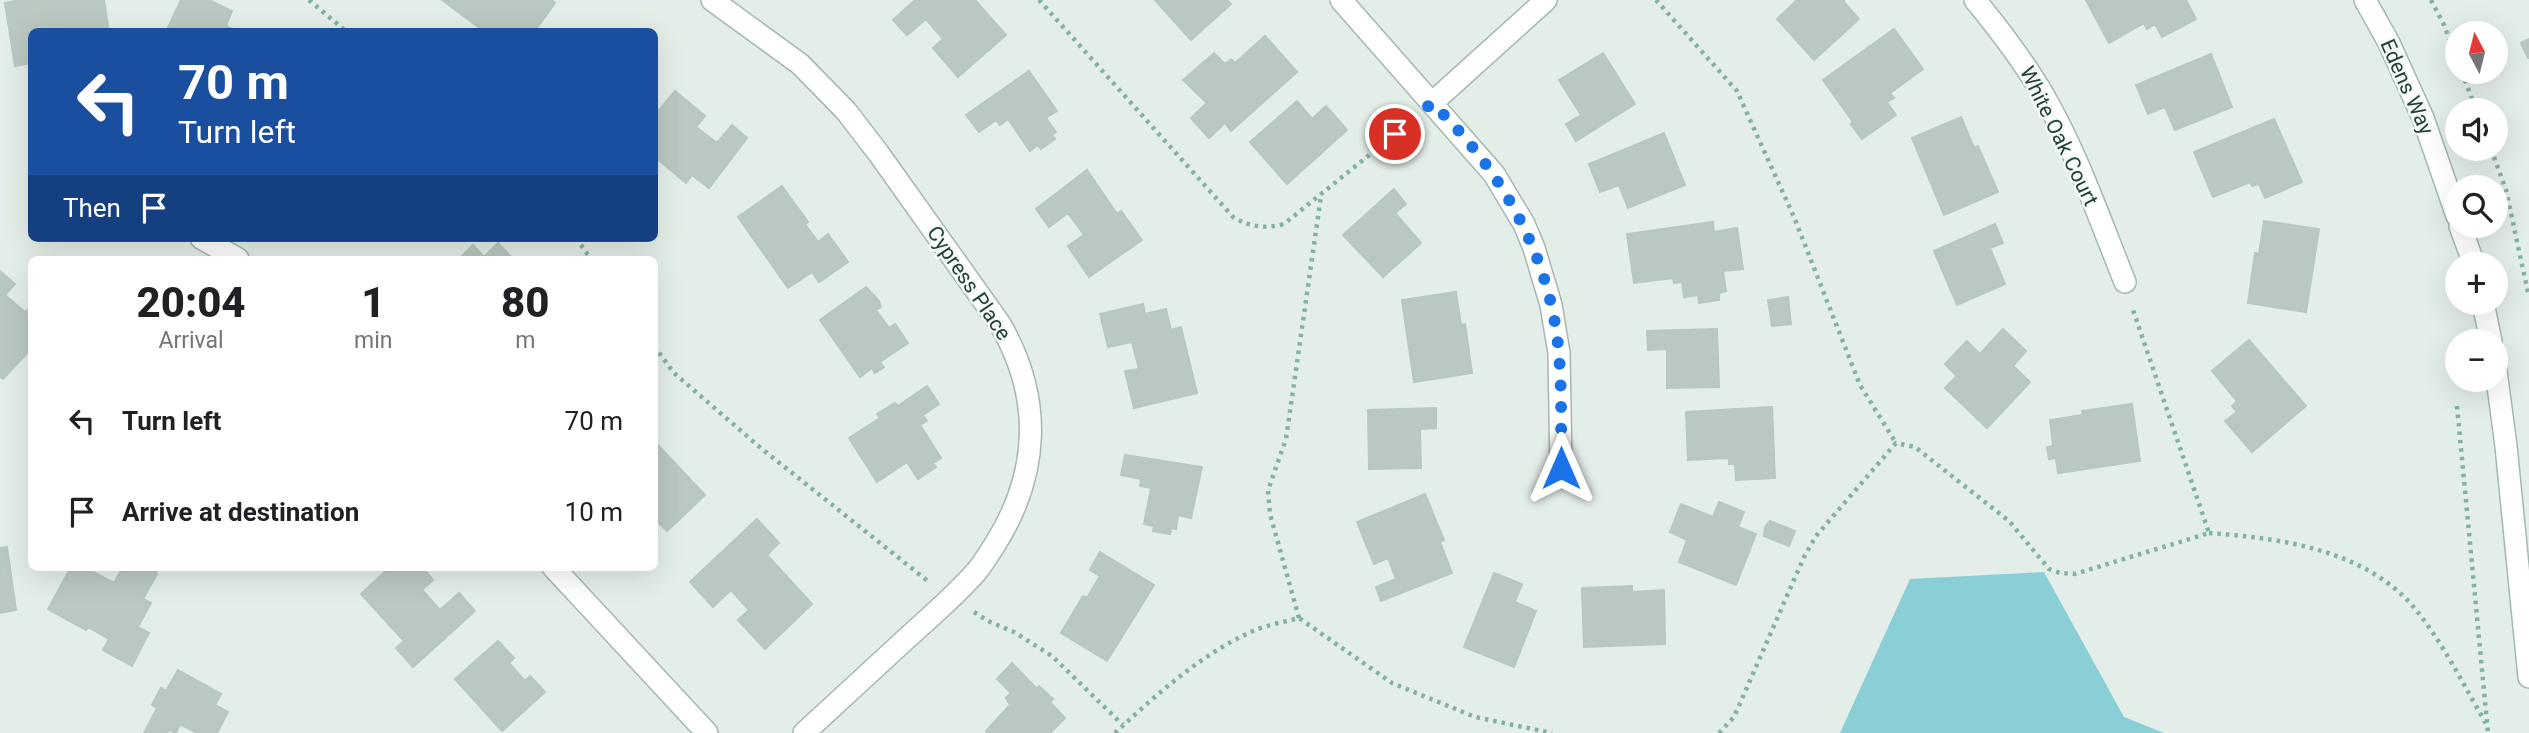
<!DOCTYPE html>
<meta charset="utf-8">
<style>
body{margin:0;font-family:Roboto,sans-serif;background:#f6f6f6;color:#202124;height:100vh;display:flex;flex-direction:column;font-size:26px;white-space:nowrap}
*{box-sizing:border-box;margin:0}
p{font-size:23px;color:#757577}
.icon{flex:none;width:38px;height:38px;fill:none;stroke:currentColor;stroke-width:2;stroke-linecap:round;stroke-linejoin:round}
.map{position:relative;flex:1;overflow:hidden}
.panel{position:absolute;left:28px;top:256px;width:630px;height:315px;display:flex;flex-direction:column;background:#fff;border-radius:10px;box-shadow:0 7px 28px #0002}
.panel>*{flex:none}
.banner{position:absolute;left:28px;top:28px;width:630px;height:214px;border-radius:10px;box-shadow:0 7px 28px #0002;background:#1a4fa0;color:#fff;overflow:hidden}
.needle{width:46px;rotate:353deg}
.buttons{position:absolute;left:2445px;top:21px;display:grid;gap:14px}
.buttons a{display:grid;place-items:center;width:63px;height:63px;border-radius:50%;background:#fff;box-shadow:0 7px 28px #0002;font-size:35px}
.pin{position:absolute;display:grid;place-items:center;width:60px;height:60px;color:#fff;margin:-30px;border:4px solid #fff;border-radius:50%;box-shadow:0 2px 7px #0007}
.me{position:absolute;width:77px;margin:-38px;rotate:0deg;stroke-linejoin:round;filter:drop-shadow(0 0 5px #0008)}
.turn{display:flex;align-items:center;gap:24px;height:147px;padding:0 35px;font-size:32px}
.turn .icon{width:91px;height:91px;stroke-width:2.5}
.turn b{display:block;font-size:49px;line-height:60px}
.then{display:flex;align-items:center;height:66px;padding:0 35px;background:#0003;gap:14px;font-size:26px}
.eta{display:flex;justify-content:space-evenly;align-items:center;height:119px;text-align:center}
.eta b{font-size:42px;font-weight:800;line-height:49px}
ul{padding:0;list-style:none}
li{display:flex;align-items:center;gap:21px;height:91px;padding:0 35px}
li div{flex:1}
li b{display:block;font-size:26px}
li em{font-style:normal}
.map>svg:first-child{display:block}
.water{fill:#89cfd5}
.building{fill:#b9c9c1;stroke:#b6c8bf;stroke-width:2}
.lines{fill:none;stroke-linecap:round;stroke-linejoin:round}
.street-casing{stroke:#a6b7b0;stroke-width:24}
.secondary-casing{stroke:#a1bab0;stroke-width:24}
.path{stroke:#83b3a0;stroke-width:4.5;stroke-dasharray:3.5 5;stroke-linecap:butt}
.street{stroke:#fff;stroke-width:21}
.secondary{stroke:#fff;stroke-width:21}
.route{stroke:#1a73e8;stroke-width:12;stroke-dasharray:0 21.6}
.labels{text-anchor:middle;stroke-width:5;stroke-linejoin:round;paint-order:stroke}
.street-label{font-size:21px;fill:#224136;stroke:#f5faf7}
</style>
<div class="map">
<svg width="2529" height="733" viewBox="0 0 2529 733">
<rect width="100%" height="100%" fill="#e4eee9"/>
<path class="water" d="M2044,572L2124,717L2164,733H1840L1910,579Z"/>
<path class="building" d="M20,0H104L109,32H32V63L15,66L5,3Z
M181,0H209L232,11L226,26L238,32H166Z
M442,0H551L555,3L534,32H485Z
M915,0H975L1006,35L958,77L933,48L943,39L926,19L907,35L893,20Z
M1155,0H1227L1231,4L1191,40Z
M1797,0H1845L1843,1L1859,19L1814,60L1777,19Z
M2086,0H2186L2196,19L2162,37L2155,24L2147,29L2144,23L2109,43Z
M1894,29L1923,69L1890,93L1894,98L1887,102L1896,115L1862,139L1851,124L1853,122L1823,80Z
M1265,36L1297,72L1231,131L1225,123L1209,138L1191,118L1207,103L1183,80L1214,53L1225,64L1231,59L1235,63Z
M2529,39V58H2528L2521,43Z
M1603,53L1635,104L1576,141L1566,124L1581,115L1559,80Z
M2211,54L2232,107L2175,130L2165,107L2148,114L2136,85Z
M1029,71L1057,111L1046,118L1056,132L1052,135L1055,139L1041,149L1038,145L1030,151L1008,119L1000,125L996,120L979,132L966,115Z
M675,91L705,116L696,127L717,143L732,125L747,138L709,188L692,175L686,183L654,156V116Z
M1297,101L1312,119L1326,106L1347,130L1287,184L1250,142Z
M1961,117L1974,148L1978,146L1998,192L1944,215L1912,138Z
M2274,119L2302,182L2265,198L2259,184L2252,186L2250,182L2213,197L2194,152Z
M1664,133L1685,185L1628,208L1619,185L1600,192L1589,164Z
M1087,170L1117,214L1121,211L1142,240L1089,277L1068,246L1084,235L1068,213L1049,227L1036,209Z
M782,186L808,222L805,224L818,242L828,234L848,262L819,282L812,272L788,288L738,217Z
M1394,189L1406,204L1395,213L1421,243L1383,277L1343,235Z
M2264,221L2319,229L2306,312L2248,303L2255,253L2259,254Z
M1713,222L1714,232L1737,228L1743,269L1723,271L1726,291L1719,293V300L1699,303L1698,295L1684,297L1682,282L1674,283L1673,278L1634,283L1627,234Z
M1995,224L2003,243L1990,248L2005,284L1957,305L1934,251Z
M498,243L513,259H459L473,245L484,257Z
M0,271L15,284L5,295L25,312L32,306V340L26,346L30,350L3,379L0,377Z
M866,287L879,301L881,307L876,310L889,328L895,324L908,343L880,362L884,367L875,373L872,368L860,377L820,320Z
M1456,292L1461,325L1465,324L1472,373L1414,382L1402,300Z
M1788,297L1791,324L1772,326L1768,300Z
M1143,304L1145,314L1166,309L1171,330L1181,327L1197,393L1134,408L1125,371L1139,369L1132,342L1108,347L1100,314Z
M1717,329L1719,387L1667,388V349L1648,350L1647,331Z
M2003,329L2026,351L2013,366L2030,382L1987,428L1945,388L1957,376L1945,364L1967,341L1980,354Z
M2249,340L2306,406L2252,452L2225,421L2237,412L2232,406L2237,401L2212,371Z
M927,386L939,404L923,415L927,421L920,425L941,458L933,463L936,467L918,479L907,462L877,482L849,438L880,418L877,414L895,403L898,406Z
M2132,404L2140,461L2058,473L2056,458L2049,459L2047,447L2053,446L2050,420L2083,415L2082,411Z
M1772,407L1775,478L1736,480L1735,464H1729V458L1688,460L1686,412Z
M1436,408V428L1420,429L1421,468L1369,469L1368,410Z
M654,441L705,495L667,531L654,518Z
M1125,455L1202,467L1191,518L1178,515L1176,529L1171,528L1170,534L1153,531L1154,526L1144,524L1151,488L1140,486L1141,479L1121,475Z
M1425,494L1444,540L1440,542L1452,573L1381,601L1376,587L1396,579L1388,558L1374,564L1357,522Z
M1719,502L1744,512L1738,527L1756,534L1736,585L1679,562L1687,540L1670,532L1681,504L1713,517Z
M757,519L779,543L767,555L812,604L765,649L738,620L749,610L731,590L713,607L690,582Z
M1770,521L1795,531L1789,546L1764,536L1765,527Z
M7,547L16,610L0,613V548Z
M1100,552L1154,585L1107,661L1061,633L1083,596L1087,598L1100,576L1090,570Z
M71,567H84L114,583L123,567L154,569L157,574L143,599L151,603L138,627L149,633L132,666L103,650L109,639L88,627L86,630L48,609Z
M390,567H422L433,580L422,590L440,610L459,593L475,611L413,667L396,648L404,641L361,594Z
M1494,573L1522,584L1515,602L1536,611L1514,667L1464,647Z
M1632,586V592L1664,590L1665,644L1584,647L1582,588Z
M498,641L514,658L509,663L525,681L530,676L545,692L502,731L455,679Z
M1012,663L1037,689L1039,686L1053,699L1050,702L1065,718L1050,733H988L986,731L1010,705L1006,698L1011,693L997,679Z
M178,670L221,694L215,705L228,712L217,733H197L180,724L176,733L169,730L167,733H144L157,708L152,705L161,688L166,691Z"/>
<g class="lines">
<g class="street-casing">
<path id="street" d="M712,0L800,64L846,111L879,154L1000,324C1043,398 1040,474 994,546C988,555 983,564 976,572C955,596 930,617 906,639C872,670 838,702 804,733
M1341,0L1494,174L1524,224L1534,248L1551,305L1559,353L1561,468
M1975,0C1999,29 2021,58 2041,91C2076,150 2099,218 2125,282
M1432,103L1546,0
M201,238L238,259
M553,567L707,733"/>
</g>
<g class="secondary-casing">
<path id="secondary" d="M2365,0L2389,43L2423,118L2457,216
M2460,226L2474,264
M2483,303L2491,341
M2496,371L2506,446L2529,677"/>
</g>
<path class="path" d="M309,0L347,32
M1039,0L1234,218C1252,227 1265,229 1284,224L1410,122
M1656,0L1737,91L1794,217L1860,385L1896,443
M2431,0L2444,25L2457,59
M2462,72L2476,110
M2491,149L2506,190L2529,297
M576,238L591,259
M654,346L674,373L762,449L929,582
M2457,406L2488,733
M2209,533C2279,538 2361,549 2411,604C2442,640 2464,686 2488,727
M974,612L988,621L1014,632L1052,656L1123,725
M1299,618L1270,514L1268,490L1286,439L1321,196
M1115,733C1156,695 1201,654 1253,631C1267,625 1284,622 1299,618L1392,683L1475,717L1552,733
M1719,733L1734,717L1804,557L1816,536L1896,443L1915,447L2009,521L2049,569L2060,573L2075,574L2209,533L2132,307"/>
<use href="#street" class="street"/>
<use href="#secondary" class="secondary"/>
</g>
<g class="lines">
<path class="route" d="M1395,134L1432,103C1502,170 1552,259 1559,356C1562,393 1561,431 1561,468"/>
</g>
<g class="labels">
<g class="street-label">
<text transform="translate(2407 87) rotate(66)" y="7">Edens Way</text>
<text transform="translate(2059 136) rotate(64)" y="7">White Oak Court</text>
<text transform="translate(969 283) rotate(56)" y="7">Cypress Place</text>
</g>
</g>
</svg>
<div class="buttons">
<a><svg class="needle" viewBox="-14 -14 28 28"><path d="M0-13l5 13h-10z" fill="#e53935"/><path d="M0 13l5-13h-10z" fill="#757577"/></svg></a>
<a><svg class="icon" aria-label="sound" viewBox="0 0 24 24"><path d="M4 9h4l5-4v14l-5-4H4zM17 9q2 3 0 6"/></svg></a>
<a><svg class="icon" aria-label="search" viewBox="0 0 24 24"><circle cx="10" cy="10" r="6"/><path d="M15 15l6 6"/></svg></a>
<a>+</a>
<a>−</a>
</div>
<div class="pin" style="left:1395px;top:134px;background:#d93025"><svg class="icon" aria-label="arrive" viewBox="0 0 24 24"><path d="M6 21V4h12l-3 4 3 4H6"/></svg></div>
<svg class="me" style="left:1561px;top:468px" viewBox="-20 -20 40 40"><path d="M0-17L14 15 0 8-14 15z" fill="#1a73e8" stroke="#fff" stroke-width="4"/></svg>
<div class="banner">
<div class="turn"><svg class="icon" aria-label="left" viewBox="0 0 24 24"><path d="M17 20v-9H6M10 6l-5 5 5 5"/></svg><div><b>70 m</b>Turn left</div></div>
<div class="then">Then<svg class="icon" aria-label="arrive" viewBox="0 0 24 24"><path d="M6 21V4h12l-3 4 3 4H6"/></svg></div>
</div>
<section class="panel">
<div class="eta">
<div><b>20:04</b><p>Arrival</p></div>
<div><b>1</b><p>min</p></div>
<div><b>80</b><p>m</p></div>
</div>
<ul>
<li><svg class="icon" aria-label="left" viewBox="0 0 24 24"><path d="M17 20v-9H6M10 6l-5 5 5 5"/></svg><div><b>Turn left</b></div><em>70 m</em></li>
<li><svg class="icon" aria-label="arrive" viewBox="0 0 24 24"><path d="M6 21V4h12l-3 4 3 4H6"/></svg><div><b>Arrive at destination</b></div><em>10 m</em></li>
</ul>
</section>
</div>
